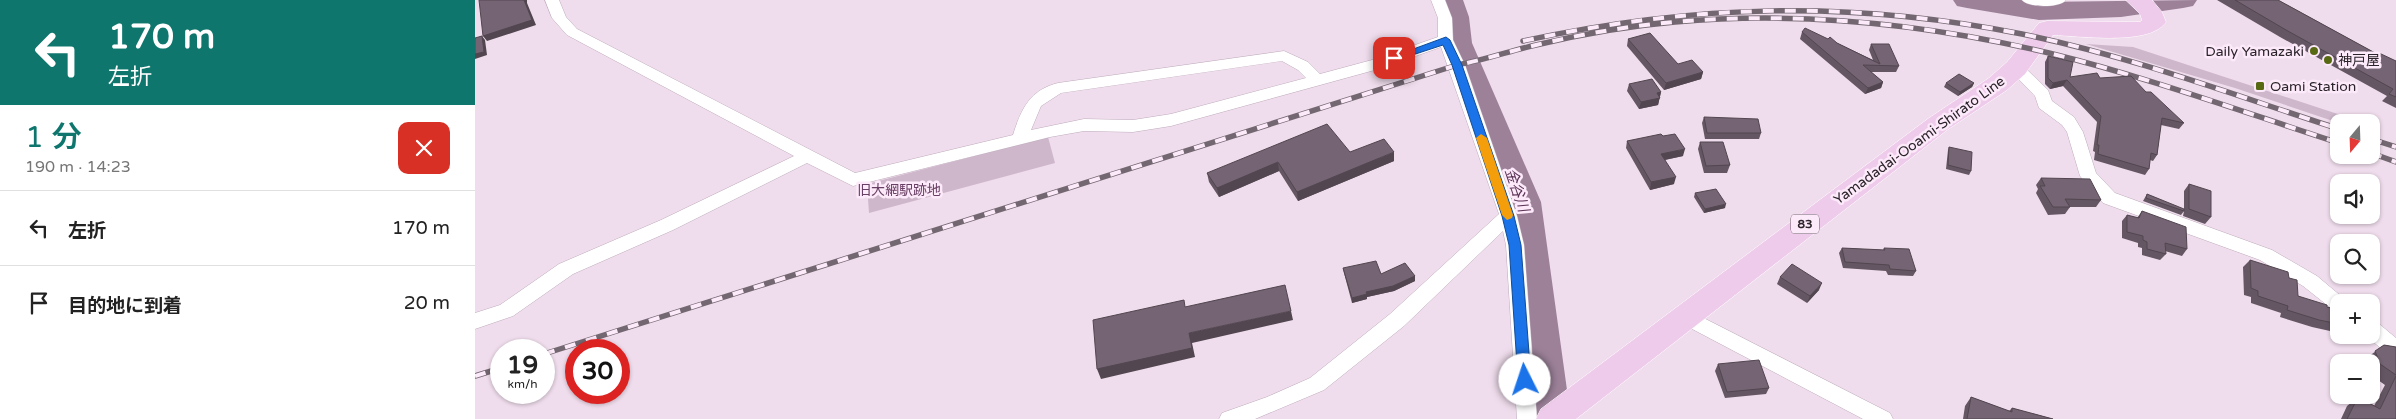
<!DOCTYPE html>
<html lang="ja">
<meta charset="utf-8">
<style>
body{margin:0;font-family:"Varela Round","Noto Sans JP",sans-serif;background:#f2f2f2;color:#222;height:100vh;display:flex;flex-direction:column;font-size:19px;white-space:nowrap}
*{box-sizing:border-box;margin:0}
p{font-size:16px;color:#767676}
.icon{flex:none;width:28px;height:28px;fill:none;stroke:currentColor;stroke-width:2;stroke-linecap:round;stroke-linejoin:round}
.map{position:relative;flex:1;overflow:hidden}
.sheet{display:flex;flex-direction:column;background:#fff;width:475px}
.sheet>*{flex:none}
.banner{background:#0f766e;color:#fff;overflow:hidden}
.needle{width:32px;rotate:199deg}
.controls{position:absolute;left:1855px;top:114px;display:grid;gap:10px}
.controls a{display:grid;place-items:center;width:50px;height:50px;border-radius:10px;background:#fff;box-shadow:0 1px 4px #0004;font-size:25px}
.speed{position:absolute;left:15px;top:339px;display:flex;gap:10px;font-size:25px;font-weight:700;text-align:center}
.speed>*{display:grid;place-content:center;width:65px;height:65px;border-radius:50%;background:#fff;box-shadow:0 1px 4px #0004;line-height:1}
.speed small{font-size:12px;font-weight:400}
.speed .limit{border:8px solid #d22;background:#fff;color:#111}
.pin{position:absolute;display:grid;place-items:center;width:42px;height:42px;color:#fff;margin:-21px;border-radius:10px;box-shadow:0 2px 8px #0006}
.me{position:absolute;width:55px;margin:-28px;rotate:356deg;stroke-linejoin:round;filter:drop-shadow(0 0 4px #0008)}
.turn{display:flex;align-items:center;gap:18px;height:105px;padding:0 25px;font-size:22px}
.turn .icon{width:65px;height:65px;stroke-width:2.5}
.turn b{display:block;font-size:35px;line-height:42px}
.round{display:grid;place-items:center;flex:none;width:52px;height:52px;border-radius:10px;background:#f2f2f2}
.headline{display:flex;align-items:center;justify-content:space-between;height:85px;padding:0 25px}
h1{font-size:30px;font-weight:600;line-height:38px;color:#0f766e}
ul{padding:0;list-style:none}
li{display:flex;align-items:center;gap:15px;height:75px;padding:0 25px;border-top:1px solid #e0e0e0}
li div{flex:1}
li b{display:block;font-size:19px}
li em{font-style:normal}
main{display:flex;flex:1;min-height:0}
.map>svg:first-child{display:block}
.green{fill:#ceb6cb}
.lines{fill:none;stroke-linecap:round;stroke-linejoin:round}
.river{fill:#9c8199;fill-rule:evenodd}
.street-casing{stroke:#beacbc;stroke-width:1}
.primary-casing{stroke:#fff;stroke-width:1}
.street{fill:#fff;fill-rule:evenodd}
.primary{fill:#efcbeb;fill-rule:evenodd}
.rail-casing{stroke:#736771;stroke-width:5.5}
.rail{stroke:#fce9f9;stroke-width:4;stroke-dasharray:11;stroke-linecap:butt}
.wall{fill:#655663}
.shaded-wall{fill:#524650}
.building{fill:#756473;stroke:#524650}
.route{fill:#1a73e8;stroke:#114b97}
.slow{fill:#f59e0b}
.poi-dot{fill:#586913;stroke:#fce9f9;stroke-width:2}
.labels{text-anchor:middle;stroke-width:5;stroke-linejoin:round;paint-order:stroke}
.shield{fill:#fce9f9;stroke:#695e67;stroke-width:1}
.shield-label{font-size:12px;font-weight:bold;fill:#2a2329}
.poi-label{font-size:14px;fill:#2a2329;stroke:#fce9f9;text-anchor:start}
.street-label{font-size:14px;fill:#2a2329;stroke:#fce9f9}
.park-label{font-size:14px;fill:#694065;stroke:#fce9f9}
.water-label{font-size:15px;font-style:italic;fill:#5a3356;stroke:#fce9f9}
</style>
<main>
<section class="sheet">
<div class="banner">
<div class="turn"><svg class="icon" aria-label="left" viewBox="0 0 24 24"><path d="M17 20v-9H6M10 6l-5 5 5 5"/></svg><div><b>170 m</b>左折</div></div>
</div>
<div class="headline"><div><h1>1 分</h1><p>190 m · 14:23</p></div><a class="round" style="background:#d93025;color:#fff"><svg class="icon" aria-label="close" viewBox="0 0 24 24"><path d="M6 6l12 12M18 6L6 18"/></svg></a></div>
<ul>
<li><svg class="icon" aria-label="left" viewBox="0 0 24 24"><path d="M17 20v-9H6M10 6l-5 5 5 5"/></svg><div><b>左折</b></div><em>170 m</em></li>
<li><svg class="icon" aria-label="arrive" viewBox="0 0 24 24"><path d="M6 21V4h12l-3 4 3 4H6"/></svg><div><b>目的地に到着</b></div><em>20 m</em></li>
</ul>
</section>
<div class="map">
<svg width="1921" height="419" viewBox="0 0 1921 419">
<rect width="100%" height="100%" fill="#efdcec"/>
<path class="green" d="M1611,44L1658,47L1887,122L1864,123L1760,88Z
M573,137L580,163L394,213L392,184Z"/>
<g class="lines">
<path class="river" d="M960,0H988L994,17L997,43L1066,202L1096,419H1056L1032,202L969,43L966,17Z
M1478,0H1548L1564,2L1722,0L1718,6L1708,8L1646,17L1564,20L1492,8L1482,6Z"/>
<g class="street-casing">
<path id="street" d="M70,0H84L91,17L102,29L380,173L538,135C546,109 555,90 583,83L809,51L833,62L845,74L897,60L963,37V18L956,0H970L977,18L978,40L990,65L1042,216L1049,245L1062,419H1042L1031,245L1028,231L929,326L849,390L780,419H744L747,413L792,397L835,378L915,314L1024,214L966,47L907,68L696,126L658,132L609,131L575,137L378,186L332,163L198,230L98,274L38,316L0,329V313L25,305L84,264L186,220L319,156L92,35L77,18ZM807,61L823,70L831,78L696,114L658,120L609,119L556,130L566,106L586,93Z
M1547,0H1591C1585,8 1553,8 1547,0Z
M1541,63L1546,64L1573,90L1577,101L1599,117L1608,132L1621,173L1640,193L1797,250L1842,276L1873,302H1864V312L1857,309L1828,286L1785,260L1628,203L1605,176L1592,132L1587,125L1564,108L1560,96L1533,68L1536,64Z
M1209,308L1415,413L1418,419H1388L1202,321L1199,316L1202,311Z
M1896,321L1903,323L1921,338V357L1914,355L1890,335H1896Z"/>
</g>
<g class="primary-casing">
<path id="primary" d="M1651,0H1677L1687,12L1691,22C1675,46 1606,36 1578,35L1550,74L1532,90L1472,130L1101,419H1061L1066,409L1454,118L1514,78L1532,62L1564,23L1572,21L1665,22L1667,20L1665,14Z"/>
</g>
<use href="#street" class="street"/>
<use href="#primary" class="primary"/>
<g class="rail-casing">
<path id="rail" d="M1048,41C1218,4 1376,0 1547,34C1655,56 1759,95 1864,129
M1896,139L1921,147
M1896,153L1921,162
M69,354L982,65C1009,60 1035,51 1061,45C1107,34 1153,26 1200,22C1325,11 1452,24 1574,53C1672,77 1768,112 1864,143
M0,376L26,368"/>
</g>
<use href="#rail" class="rail"/>
</g>
<path class="wall" d="M1742,0H1803L1902,54L1921,61V108L1907,101L1912,96L1805,37Z
M1327,32L1362,43L1398,60L1394,50L1396,44L1424,66L1421,72H1396L1408,82L1406,88L1390,94L1325,39Z
M1153,39L1203,64L1228,72L1226,79L1189,90L1152,46Z
M1573,56L1595,77L1625,78L1671,92L1709,123L1704,129L1686,125L1682,155L1678,161L1675,160L1674,169L1670,175L1619,160L1620,152L1618,151L1622,122L1588,86L1575,89L1570,84V62Z
M1471,83H1499L1497,87L1483,96L1469,87Z
M1154,84L1186,92L1183,105L1164,109L1152,91Z
M1229,117L1286,133L1284,139H1230L1227,123Z
M1188,136L1208,156L1190,160L1199,184L1175,190L1151,148L1152,141Z
M1225,142L1255,165L1252,173H1229L1223,149Z
M1474,147L1496,171L1494,175L1471,169L1473,150Z
M875,152L919,161L823,201L804,171L744,197L734,182L732,173Z
M1566,178L1626,200L1621,207H1595L1590,214L1573,215L1561,193L1563,189L1561,185Z
M1714,184L1736,217L1730,224L1708,216L1709,211L1706,215L1668,201L1672,194L1709,210V191Z
M1220,193L1250,208L1229,213L1219,197Z
M1667,211L1712,249L1707,256L1690,251L1691,254L1685,260L1667,255V248L1663,247V243L1647,238V221L1652,215L1662,218Z
M1367,248L1408,250L1409,248L1441,271L1438,276L1413,275L1411,271L1368,268L1364,253Z
M1775,260L1814,278L1823,296L1852,307L1864,310V333L1837,327L1805,317L1806,313L1776,303V297L1769,295L1768,267Z
M868,268L906,274L940,276V281L919,291L892,297V299L877,303L869,273Z
M1305,277L1344,290L1332,303L1302,284Z
M1875,335H1887L1885,337Z
M1909,345L1921,347V419H1866L1872,406L1883,397L1899,406L1910,385L1896,375V362H1890L1889,360Z
M1243,364L1294,388L1291,394L1250,398L1240,371Z
M1496,397L1534,411L1537,408L1578,419H1488L1490,406Z"/>
<path class="shaded-wall" d="M49,0H52V3L61,25L12,41L8,36Z
M7,36L10,40L12,55L0,59V54Z
M1228,72L1226,79L1189,90L1191,83Z
M1592,80L1588,86L1575,89L1578,83Z
M1408,82L1406,88L1390,94L1393,88Z
M1499,83L1497,87L1483,96L1485,92Z
M1186,92L1183,105L1164,109L1166,102L1182,93Z
M1210,149L1208,156L1184,161L1186,154Z
M919,152V161L823,201L822,192Z
M803,162L804,171L744,197L742,188Z
M1201,177L1199,184L1175,190L1176,182Z
M1251,204L1250,208L1229,213L1230,209Z
M940,276V281L919,291L892,297V299L877,303V298L891,292Z
M1347,283L1344,290L1332,303L1335,296Z
M816,311L818,320L717,343L720,357L626,379L622,369L714,333Z"/>
<path class="building" d="M4,0H49L57,20L8,36Z
M1760,0H1803L1902,54L1904,53L1921,61V97L1914,94L1918,89L1811,30Z
M1330,28L1353,39L1355,37L1362,43L1405,64L1396,44H1414L1424,66L1388,65L1408,82L1393,88L1327,32Z
M1175,33L1203,64L1217,60L1228,72L1191,83L1153,39Z
M7,36L9,52L0,54V38Z
M1573,56L1598,62L1595,77L1622,73L1625,78L1656,76L1671,92H1676L1709,123L1687,118L1682,155L1676,153L1674,169L1623,154L1624,145H1622L1626,116L1592,80L1578,83L1573,78Z
M1484,74L1499,83L1485,92L1471,83Z
M1177,79L1186,92L1182,93L1185,98L1166,102L1154,84Z
M1229,117L1283,119L1286,133H1232Z
M852,124L875,152L909,139L919,152L822,192L803,162L742,188L732,173Z
M1186,134L1188,136L1200,134L1210,149L1186,154L1201,177L1176,182L1152,141Z
M1225,142H1248L1255,165L1231,166Z
M1474,147L1497,152L1496,171L1473,165Z
M1566,178L1615,179L1626,200L1590,199L1595,207H1578L1565,186H1570Z
M1714,184L1736,191V217L1714,209Z
M1241,189L1251,204L1230,209L1220,193Z
M1672,194L1709,209V211L1671,198Z
M1667,211L1711,227L1712,249L1690,243L1691,254L1672,249V242L1668,240V236L1652,232V215L1664,218Z
M1367,248L1410,250L1409,248L1434,249L1441,271L1415,269L1414,265L1370,262Z
M1775,260L1813,272L1814,278L1822,280L1823,296L1852,305V307L1864,310V324L1844,320L1812,310L1813,306L1783,296V291L1776,288Z
M901,261L906,274L930,263L940,276L918,286L891,292L892,294L877,298L868,268Z
M1317,264L1347,283L1335,296L1305,277Z
M810,285L816,311L714,333L717,348L622,369L618,320L709,300L710,307Z
M1909,345L1921,347V375L1905,364L1900,351Z
M1284,360L1294,388L1252,392L1243,364Z
M1921,376V419H1872L1883,397L1905,409Z
M1496,397L1537,412V408L1578,419H1492Z"/>
<path class="route" d="M971,37L975,40L987,65L1039,216L1046,245L1056,380L1054,384H1045L1043,380L1034,245L1027,216L977,65L968,45L919,61L914,58Z"/>
<path class="slow" d="M1006,134L1012,138L1038,215L1037,218L1032,220L1027,215L1001,138Z"/>
<g class="poi-dot">
<circle cx="1839" cy="51" r="5"/>
<circle cx="1853" cy="60" r="5"/>
<rect x="1780" y="81" width="10" height="10" rx="2.5"/>
</g>
<g class="labels">
<rect class="shield" x="1316" y="214.5" width="28" height="19" rx="4"/>
<g class="shield-label">
<text x="1330" y="228">83</text>
</g>
<g class="poi-label">
<text x="1829" y="56" text-anchor="end">Daily Yamazaki</text>
<text x="1863" y="65">神戸屋</text>
<text x="1795" y="91">Oami Station</text>
</g>
<g class="street-label">
<text transform="translate(1444 140) rotate(-36)" y="5">Yamadadai-Ooami-Shirato Line</text>
</g>
<g class="park-label">
<text x="424" y="195">旧大網駅跡地</text>
</g>
<g class="water-label">
<text transform="translate(1042 190) rotate(71)" y="5">金谷川</text>
</g>
</g>
</svg>
<div class="controls">
<a><svg class="needle" viewBox="-14 -14 28 28"><path d="M0-13l5 13h-10z" fill="#e53935"/><path d="M0 13l5-13h-10z" fill="#767676"/></svg></a>
<a><svg class="icon" aria-label="sound" viewBox="0 0 24 24"><path d="M4 9h4l5-4v14l-5-4H4zM17 9q2 3 0 6"/></svg></a>
<a><svg class="icon" aria-label="search" viewBox="0 0 24 24"><circle cx="10" cy="10" r="6"/><path d="M15 15l6 6"/></svg></a>
<a>+</a>
<a>−</a>
</div>
<div class="speed"><div>19<small>km/h</small></div><div class="limit">30</div></div>
<div class="pin" style="left:919px;top:58px;background:#d93025"><svg class="icon" aria-label="arrive" viewBox="0 0 24 24"><path d="M6 21V4h12l-3 4 3 4H6"/></svg></div>
<svg class="me" style="left:1050px;top:380px" viewBox="-20 -20 40 40"><circle r="19" fill="#fff"/><path d="M0-13L10 11 0 6-10 11z" fill="#1a73e8"/></svg>
</div>
</main>
